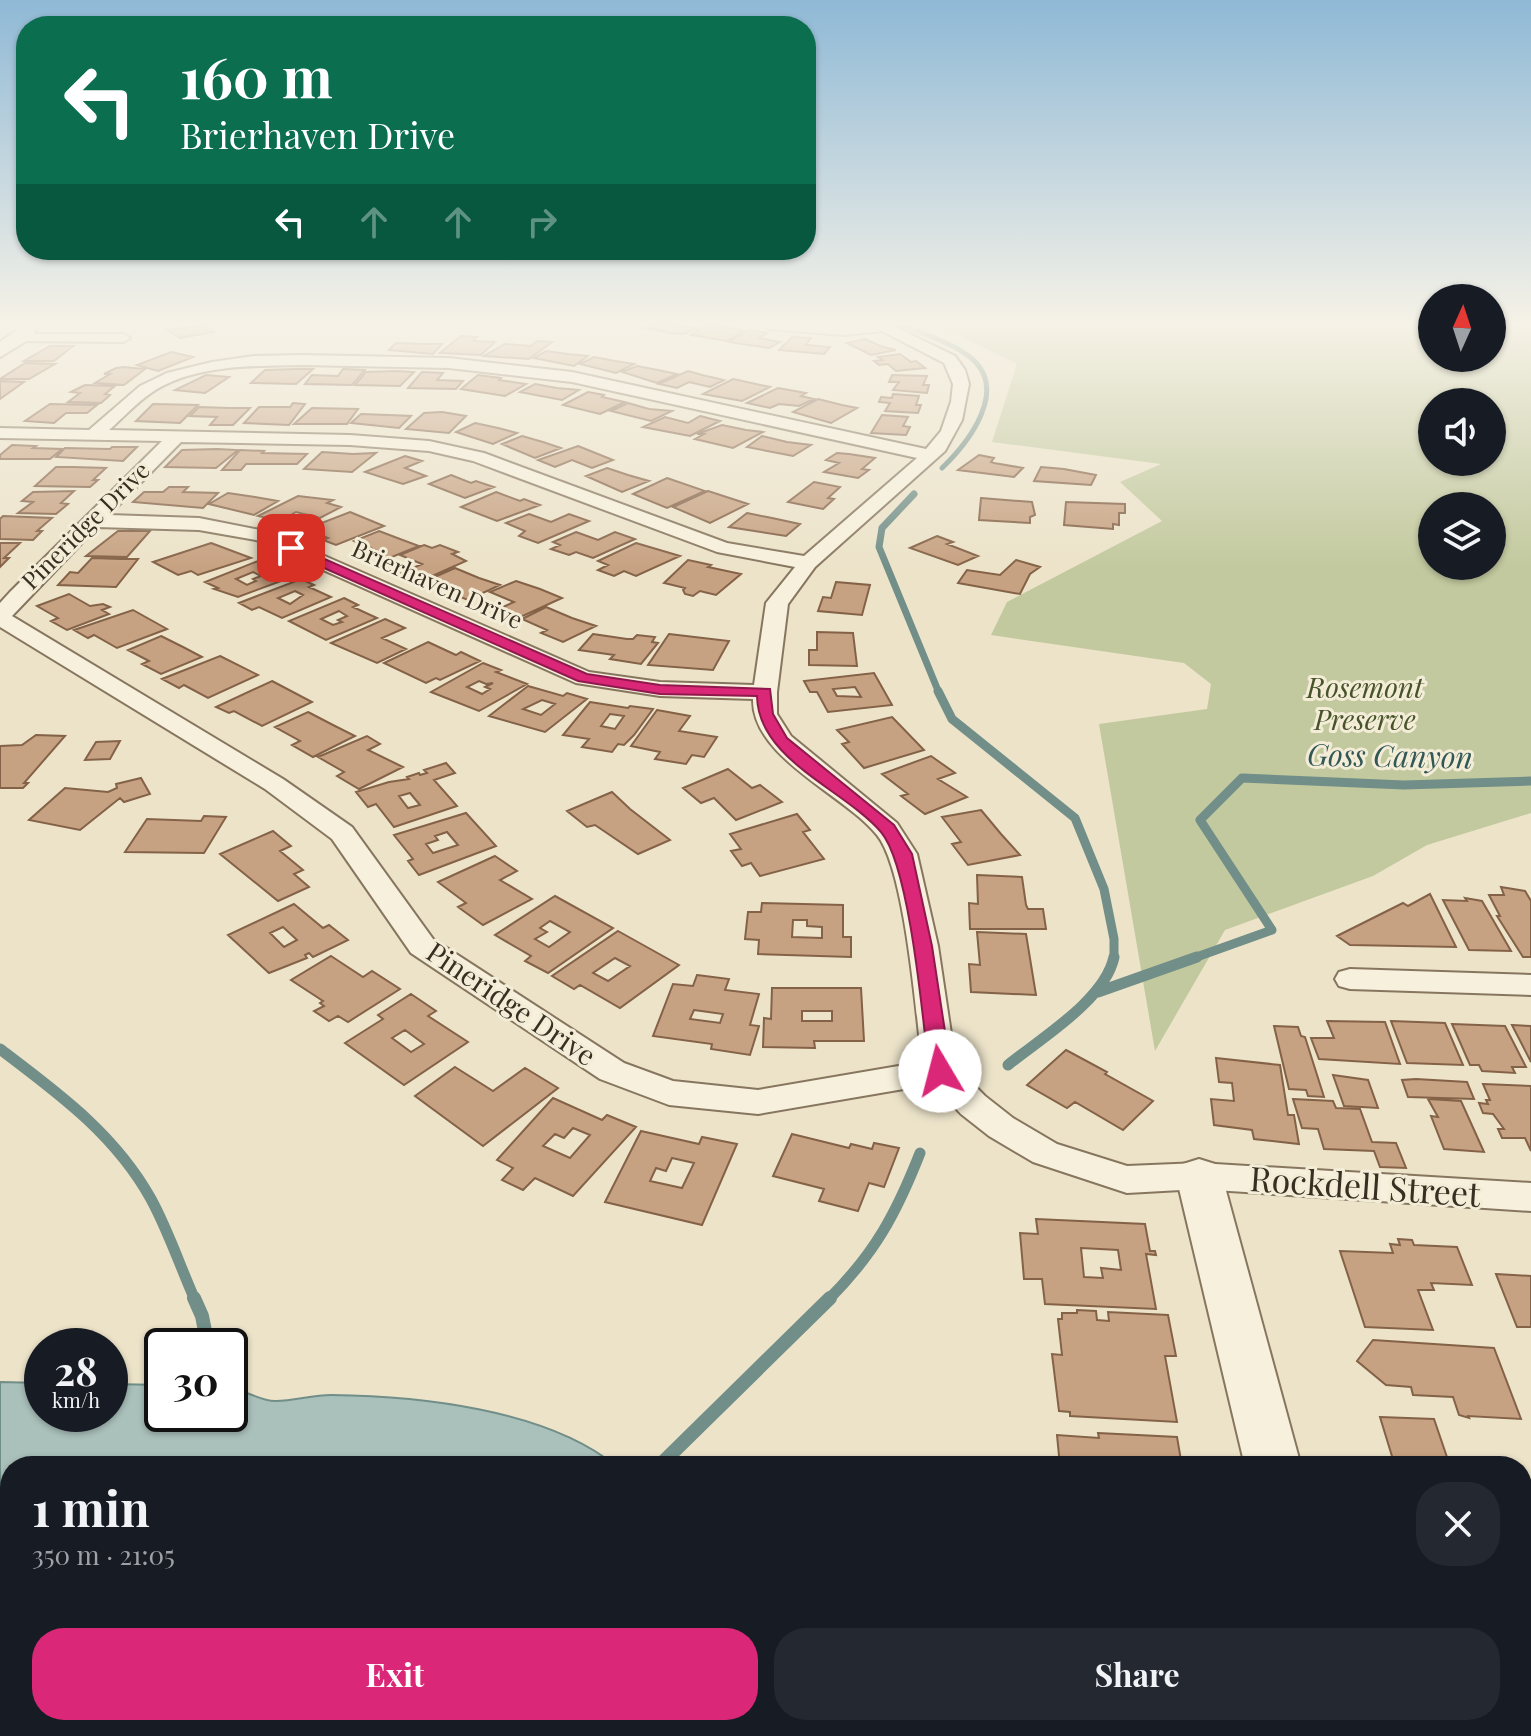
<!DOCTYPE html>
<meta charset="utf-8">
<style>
body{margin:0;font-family:"Playfair Display",serif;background:#242831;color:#f1f3f6;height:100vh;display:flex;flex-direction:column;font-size:30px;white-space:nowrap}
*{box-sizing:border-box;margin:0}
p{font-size:26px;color:#9ea1a6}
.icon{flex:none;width:44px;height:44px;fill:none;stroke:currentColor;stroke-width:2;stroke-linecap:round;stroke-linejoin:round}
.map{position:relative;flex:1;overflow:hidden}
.details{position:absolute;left:0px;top:1456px;width:1532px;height:280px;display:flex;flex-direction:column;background:#171b24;border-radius:32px 32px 0 0;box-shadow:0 2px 6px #0004}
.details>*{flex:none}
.banner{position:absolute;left:16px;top:16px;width:800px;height:244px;border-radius:32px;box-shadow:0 2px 6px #0004;background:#0b6e4f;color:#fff;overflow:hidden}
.needle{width:52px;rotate:3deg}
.controls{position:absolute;left:1418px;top:284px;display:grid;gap:16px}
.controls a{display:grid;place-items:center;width:88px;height:88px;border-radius:50%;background:#171b24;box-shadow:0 2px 6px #0004;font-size:40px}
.speed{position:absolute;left:24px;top:1328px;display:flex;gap:16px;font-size:40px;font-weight:700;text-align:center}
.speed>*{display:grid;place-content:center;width:104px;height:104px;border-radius:50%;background:#171b24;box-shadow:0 2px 6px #0004;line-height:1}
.speed small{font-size:20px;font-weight:400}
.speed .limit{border:4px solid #111;border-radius:12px;background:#fff;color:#111}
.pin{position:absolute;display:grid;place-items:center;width:68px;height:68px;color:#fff;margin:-34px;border-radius:16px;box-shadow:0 4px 12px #0006}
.me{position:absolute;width:88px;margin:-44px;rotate:352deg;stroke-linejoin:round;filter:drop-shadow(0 0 6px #0008)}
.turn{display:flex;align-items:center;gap:28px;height:168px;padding:0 32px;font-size:36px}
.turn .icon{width:104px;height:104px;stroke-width:2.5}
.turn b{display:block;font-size:56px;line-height:68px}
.lanes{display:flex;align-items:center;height:76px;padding:0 32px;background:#0003;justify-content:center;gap:40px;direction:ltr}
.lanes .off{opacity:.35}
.round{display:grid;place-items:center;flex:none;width:84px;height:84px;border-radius:32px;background:#242831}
.headline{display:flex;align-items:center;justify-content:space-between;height:136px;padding:0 32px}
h1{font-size:48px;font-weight:700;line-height:60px}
.primary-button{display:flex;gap:16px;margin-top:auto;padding:16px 32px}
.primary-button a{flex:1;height:92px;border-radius:32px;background:#db2777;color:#fff;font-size:32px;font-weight:700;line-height:92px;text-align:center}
.primary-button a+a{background:#242831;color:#f1f3f6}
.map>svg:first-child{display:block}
.green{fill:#c2c99e;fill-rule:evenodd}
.water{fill:#aac0bb;stroke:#718e88;stroke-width:2}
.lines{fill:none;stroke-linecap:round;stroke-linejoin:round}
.stream-far4{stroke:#718e88;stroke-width:5}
.stream-far3{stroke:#718e88;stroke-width:7}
.stream-far2{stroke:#718e88;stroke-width:9}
.stream-far1{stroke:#718e88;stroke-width:11}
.stream{stroke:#718e88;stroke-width:14}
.building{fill:#c7a282;stroke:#846247;stroke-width:2;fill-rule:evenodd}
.minor-casing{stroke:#87765f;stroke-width:4}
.tertiary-casing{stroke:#87765f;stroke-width:4}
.minor{fill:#f7f0dc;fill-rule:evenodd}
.tertiary{fill:#f7f0dc;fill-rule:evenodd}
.route{fill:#db2777;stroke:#8e194d;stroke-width:2}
.labels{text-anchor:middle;stroke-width:6;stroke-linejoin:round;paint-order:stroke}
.far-street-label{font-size:24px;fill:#382e21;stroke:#f3edd8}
.park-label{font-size:28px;font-style:italic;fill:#47532a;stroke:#f3edd8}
.street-label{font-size:28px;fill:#382e21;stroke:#f3edd8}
.water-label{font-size:30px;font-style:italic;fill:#325756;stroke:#f3edd8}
.near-street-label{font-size:34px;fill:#382e21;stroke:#f3edd8}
</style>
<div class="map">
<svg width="1531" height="1736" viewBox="0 0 1531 1736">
<rect width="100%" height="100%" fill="#ece3c9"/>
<path class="green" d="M938,325H1432V358H1492V325H1531V813L1427,845L1373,876L1225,930L1155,1051L1099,724L1207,709L1211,684L1184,663L991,635L1007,602L1162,521L1120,482L1161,464L992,442L1017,364ZM1432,402H1492V462H1432ZM1432,506H1492V566H1432Z"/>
<path class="water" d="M0,1382L42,1383V1414H110V1384L162,1385V1414H230V1389C247,1390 262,1402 276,1401C294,1401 312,1395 331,1395C418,1396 546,1409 616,1466H10V1726H655L654,1736H0Z"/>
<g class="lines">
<path class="stream-far4" d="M903,325C925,335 951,342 970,357C1010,389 969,442 942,468"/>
<path class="stream-far3" d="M914,494L882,528L879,547L939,693"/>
<path class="stream-far2" d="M938,691L952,719L1075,818L1104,889L1114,939V959
M1191,959L1272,930L1200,820L1242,778L1404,785L1531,781"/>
<path class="stream-far1" d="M1098,992L1197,957
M0,1049C58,1093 115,1134 151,1199C168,1230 180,1266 195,1300
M1008,1065C1041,1038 1105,1000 1114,957
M828,1300C875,1253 896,1214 920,1153"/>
<path class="stream" d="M194,1298L202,1316L208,1346
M659,1466L830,1298"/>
</g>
<path class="building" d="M205,325L214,332L180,338L167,330Z
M652,325H675L696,328L684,334L670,333L646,328Z
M706,325L723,326L745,331L727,341L691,335Z
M749,330L767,333L759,338L780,342L769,348L729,342Z
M461,336L477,337L473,341L495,342L481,355L440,353Z
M792,337L811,338L806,345L830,347L824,354L779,350Z
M865,339L880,346L896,350L871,355L847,343Z
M537,341L552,342L529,359L484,356L505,344L531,346Z
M396,343L420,344H442L433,354L389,350Z
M50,346H73L54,361H24Z
M546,351L568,354L588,356L574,366L534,358Z
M171,352L193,357L158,371L137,365Z
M900,354L911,362L916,361L925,368L896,371L888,364L879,365L874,361L883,360L878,357Z
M594,357L615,361L634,364L616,373L580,364Z
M25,363L55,364L29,379H0Z
M637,366L658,370L677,374L657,383L622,372Z
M116,368L123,367L145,369L124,385L95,383L110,374H104Z
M295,369H313L296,384L251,383L265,370Z
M343,369L365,370L352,385L305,384L312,375L338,376Z
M396,371L414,372L400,386L355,385L366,372Z
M688,371L702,375L724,380L710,387L689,382L677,388L659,384Z
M422,372L443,373L437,380L463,381L456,389L408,388Z
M206,375L229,377L205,393L175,390Z
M478,375L501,378L499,380L526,384L505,396L461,389Z
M892,375L927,376L923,385H929L927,393L893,390L899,382H889Z
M733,379L770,387L742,401L703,394Z
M0,381L24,382L0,399Z
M535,384L557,388L579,390L562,400L520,392Z
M83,386L85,385L115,386L105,394L110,395L101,403L68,402L80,393L71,392Z
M778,388L806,393L801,396L814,399L799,406L779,404L770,408L747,403Z
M588,392L604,395L602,397L625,402L600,414L563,405Z
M893,394L919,396L916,405H921L918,413L885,411L890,403L879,402L881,397L892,398Z
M818,399L842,405L857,408L831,423L793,412Z
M293,403L305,404L289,425L244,423L259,407H290Z
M628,403L649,409L672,411L651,421L611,411Z
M50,404L97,405L87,413H66L54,423L25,421Z
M153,404L198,405L180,423L136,421Z
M199,407L229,408H250L233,425H210L217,417L190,416Z
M312,408L358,409L347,424H294Z
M442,412L466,416L449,433L406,429L424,413Z
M361,414L388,415L411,416L399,428L351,423Z
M882,415L908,417L903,426L910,427L906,435L871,433Z
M700,416L720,421L690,436L643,427L665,417L688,423Z
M475,423L498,428L517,433L493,444L456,432Z
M722,425L746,430L763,432L733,448L695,439L704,434H697Z
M522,436L543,442L561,448L535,458L502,444Z
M762,436L787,442L811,445L793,456L747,447Z
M12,445L36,446L33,448L62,449L50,459H0V455Z
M578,446L613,460L592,468L572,460L555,467L538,460Z
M112,447H137L123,461L56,457L65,448L110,449Z
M217,449L238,450L216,468L165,467L182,450Z
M240,450L264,451L262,453L307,454L297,464H246L241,470H222Z
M322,452L353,454L376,453L352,472L304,469Z
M837,453L849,454L875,458L862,469L869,470L858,478L824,472L839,463L826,460Z
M979,455L994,458L991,462L994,463L1023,468L1014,477L958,470Z
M405,456L422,461L405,468L426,476L403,484L365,472Z
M56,467H73L106,468L93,480H98L90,487L35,486Z
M1041,467L1064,469L1096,475L1091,485L1034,481Z
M607,468L628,475L649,481L622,492L586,476Z
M451,475L471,483L476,481L494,487L465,498L429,484Z
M667,478L705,491L667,508L633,494Z
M814,482L840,487L828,498L834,499L823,509L788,502Z
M169,487H188L183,492L218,493L203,508L133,502L144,492H163Z
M74,491L61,503L68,504L56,514L18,513L33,502L22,501L33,492Z
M708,491L748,504L710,523L673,507Z
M496,492L520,501L524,499L540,505L497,521L461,507Z
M228,493L255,497L278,501L254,515L209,504Z
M298,496L333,500L327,503L341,507L320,518L296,512L280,521L258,516Z
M981,498L1032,502L1035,515L1030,517V523L979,520Z
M1066,502L1125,504V513H1119V525L1113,524V529L1064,525Z
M350,512L384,526L336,545L323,540L328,538L306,529Z
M747,513L772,518L800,524L786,536L729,527Z
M529,514L551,522L569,514L589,521L538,543L519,536L525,531L506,523Z
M3,516L52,518L37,531H42L33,540L0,539V519Z
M118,531H150L127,557L86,556Z
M379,531L400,539L419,546L387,559L369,552L375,550L354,541Z
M576,532L598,540L615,532L635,539L593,558L576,552L569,555L551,549L560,545L553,542Z
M937,536L953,542L947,544L978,556L958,565L910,548Z
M0,543H20L4,558H9L0,567Z
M211,543L251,558L198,575L191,571L178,575L153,562Z
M636,543L680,556L636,576L624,571L614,576L598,570L608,565L598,561Z
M424,545L432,548L440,545L458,552L452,554L466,561L421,581L402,573L422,564L400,555Z
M92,558L120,559H138L116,587L58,585L70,572L78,573Z
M688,560L711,565L708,567L741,574L716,595L700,591L693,596L685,594L683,590L685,588L664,583Z
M1016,560L1040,567L1030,574L1020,594L958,583L967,570L1000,575Z
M258,561L289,578L238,597L214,589L218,588L205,582ZM253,572L261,576L253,579L256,581L247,585L236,579Z
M455,568L479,578L500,585L468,600L447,592L453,589L430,579Z
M301,579L314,585L309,587L331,597L282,618L259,607L252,610L239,603ZM295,591L303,595L290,604L278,598Z
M516,581L540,589L562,598L514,620L494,611L514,602L490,592Z
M836,582L870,585L862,615L818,611L823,597L831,598Z
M69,594L90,606L103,604L110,607L102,610L109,614L67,630L51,621L58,618L37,606Z
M344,598L358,605L353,607L377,618L326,640L289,621ZM339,611L347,616L338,620L342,622L333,625L321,619Z
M546,607L572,618L596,626L563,642L541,633L547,630L522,619Z
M133,610L167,629L117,648L94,635L88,638L74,630Z
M385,619L405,628L382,638L406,649L377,663L331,643Z
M817,632L853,633L857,666L809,665V650H817Z
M593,634L627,639H633L637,635L655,637L652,642L658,643L641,664L610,659L614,655L579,650Z
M669,634L729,641L713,670L648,665Z
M161,636L183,647L202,657L161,674L142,664L149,661L128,650Z
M428,642L456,655L461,652L480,661L440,680L436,678L426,683L384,663Z
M220,656L258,675L208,698L184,685L179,688L162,679Z
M483,663L501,670L496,672L527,684L479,711L431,692ZM479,681L486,684L493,683L485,687L490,689L482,694L467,687Z
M874,673L892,705L828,712L817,692H810L804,681ZM855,687L861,697L837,696L833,689Z
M272,681L312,702L262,726L234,711L229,713L216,707Z
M528,686L563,696L567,693L587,699L545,732L489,716ZM542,700L555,704L541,715L523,709Z
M590,702L628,708L630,706L653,709L634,735L624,745L618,744L612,752L582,747L589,739L563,735ZM610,714L624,716L615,729L601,726Z
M657,710L690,716L679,731L717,737L704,757L692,755L686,764L655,759L660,752L631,746Z
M308,712L333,725L355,736L313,757L292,745L300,741L275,727Z
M892,717L924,750L864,768L842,744L849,742L837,730Z
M36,735L65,736L24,783H28L23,788H0V746L22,745Z
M367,736L380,744L368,750L403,767L359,789L337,776L344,772L318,757Z
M120,741L110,759L85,760L96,742Z
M931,756L955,773L938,779L967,797L925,814L901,796L908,794L882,774Z
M446,763L455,773L434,780L457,806L394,827L376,804L368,807L356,792L389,782L409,779L407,777L419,773L420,775L427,773L424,770ZM410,793L420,805L408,808L399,796Z
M728,769L752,788L760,785L782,802L736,820L714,798L701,803L683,788Z
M141,778L150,794L124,802L120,798L80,830L29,820L65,788L108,792L117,788L116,784Z
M612,792L630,809L670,840L638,854L595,825L587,827L567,811Z
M981,810L1001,834L1020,855L968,865L952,844L961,842L942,817Z
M466,813L496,846L419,875L408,861L413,859L394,835ZM447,832L458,845L433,853L426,844L438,840L435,836Z
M797,814L810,830L803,832L824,859L760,876L751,863L742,866L731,851L741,849L730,834Z
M204,816L226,817L204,853L125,852L147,819L201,821Z
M273,831L291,846L280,851L303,870L294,874L309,887L278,901L220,854Z
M495,856L517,871L500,880L532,899L483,925L458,907L466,903L438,882Z
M977,875L1022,877L1026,905L1028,909H1043L1046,929H970L969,903L978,904Z
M1501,887L1525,891L1531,901V957H1523L1497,916H1500L1489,895H1504Z
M1430,894L1456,947L1350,945L1337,936L1403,903L1408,906Z
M555,896L613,928L548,973L525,961L531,956L495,935ZM550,921L570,932L549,947L535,939L547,932L540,928Z
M1465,898L1482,901L1511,951L1469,950L1443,900L1467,901Z
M762,903L843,905V937H851V957L758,954L759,940L745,939L748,912H761ZM793,920H807V926L822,927V938L792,937Z
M294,904L323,928L329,925L348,940L313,957L309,953L305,955L307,958L269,973L228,935ZM283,927L297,940L284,947L270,933Z
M618,931L679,965L620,1008L580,985L574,989L552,976ZM615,958L630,966L608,981L593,973Z
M977,932L1026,934L1036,995L971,992L969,964L980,965Z
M331,956L363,977L372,971L400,989L348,1022L338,1016L329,1021L314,1011L324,1006L320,1003L323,1001L291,980Z
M697,975L729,979L725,990L759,994L750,1025L759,1026L750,1055L711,1049L712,1044L653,1036L673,984L693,986ZM694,1010L723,1014L720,1023L690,1019Z
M772,988H861L864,1041H814L815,1048L763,1047L764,1018L771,1019ZM802,1011H832V1021H802Z
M411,994L436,1011L428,1016L468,1042L404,1085L345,1043L383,1019L378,1015ZM405,1030L424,1044L411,1052L392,1038Z
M1327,1021L1385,1022L1400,1064L1319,1059L1311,1038H1334Z
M1391,1021L1445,1023L1463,1065L1407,1063Z
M1452,1024L1505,1026L1526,1067H1512L1515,1073L1482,1071L1479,1065H1470Z
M1512,1025L1531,1026V1062Z
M1274,1026L1298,1027L1301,1036L1305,1037L1324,1097L1308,1096L1306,1090L1289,1089Z
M1066,1050L1107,1072L1105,1074L1153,1101L1123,1130L1075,1102L1067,1108L1027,1085Z
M1216,1058L1280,1065L1288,1115H1294L1299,1144L1254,1139L1252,1130L1214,1125L1211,1099L1234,1101L1232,1083L1219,1082Z
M455,1067L493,1091L525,1068L558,1088L483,1146L415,1096Z
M1333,1075L1368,1080L1378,1108L1344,1106Z
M1416,1079L1467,1082L1474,1099L1408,1097L1402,1080Z
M1483,1084L1531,1086V1151L1525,1138H1502L1498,1129H1504L1493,1114L1483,1113L1479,1103L1488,1104L1486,1100H1490Z
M553,1098L602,1120L607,1115L636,1127L573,1196L535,1178L523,1190L502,1180L513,1168L497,1160ZM573,1128L590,1135L570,1158L543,1146L555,1134L564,1138Z
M1293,1099L1333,1101L1336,1108L1360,1109L1372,1142L1396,1143L1406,1168L1380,1167L1374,1151L1324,1149L1318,1129L1302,1128Z
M1428,1099L1461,1101L1484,1152L1444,1149L1431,1116L1438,1117Z
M641,1131L699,1144L702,1137L737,1144L702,1225L605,1202ZM672,1158L694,1163L682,1188L650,1181L656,1168L666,1171Z
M792,1134L849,1148L851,1144L872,1149L874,1143L899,1148L884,1187L869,1183L858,1211L819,1201L824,1189L773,1176Z
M1036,1219L1145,1224L1150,1251H1155L1156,1255L1146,1254L1156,1309L1045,1304L1042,1279H1024L1020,1233L1038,1234ZM1081,1248L1118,1250L1121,1270L1101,1268L1103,1278L1084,1277Z
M1398,1239L1412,1240L1414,1245L1457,1247L1472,1285L1431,1283L1434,1290H1418L1433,1330L1365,1327L1340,1251L1393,1253L1390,1244L1400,1245Z
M1496,1274L1531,1276V1327H1517Z
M1077,1310L1096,1311L1097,1320L1109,1321L1108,1312L1168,1315L1176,1356H1165L1177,1422L1070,1416V1412L1059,1411L1052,1354L1062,1355L1058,1319H1062V1313H1077Z
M1373,1340L1494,1348L1521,1419L1468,1416L1469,1418L1459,1415L1453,1397L1413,1395L1411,1387L1386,1385L1357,1361Z
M1380,1417L1434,1419L1450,1466H1395Z
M1098,1433L1177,1437L1182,1466H1060L1057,1435L1099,1438Z
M1527,1487L1531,1488V1596H1522V1490H1528Z"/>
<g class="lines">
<g class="minor-casing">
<path id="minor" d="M762,325H891L955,356L965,370L969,384L962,420L945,451L815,567L788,604L777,692V714L791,736L897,823L917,854L938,946L956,1067L985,1096L1013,1118L1057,1144L1127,1166L1199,1163L1531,1183V1211L1199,1189L1127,1193L1033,1162L989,1136L961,1114L933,1084L758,1114L669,1105L600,1079L411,953L332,839L265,789L0,627V603L10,592L162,441L0,438V428L89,430L140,386L167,373L212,362L254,356L303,355L449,358L572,372L926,449L941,431L951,402L953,384L944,363L882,331L844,335L769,329ZM303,365L449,368L572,382L917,458L804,556L727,543L484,453L429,441L350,435L109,430C123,418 136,403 151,393C193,364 255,366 303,365ZM181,442L350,445L429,451L473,461L717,552L795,567L766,603L754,685L660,682L589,672L270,532L199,518L109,515ZM97,527L199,530L256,540L576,683L660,696L753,699C752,758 844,794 877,835C905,869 916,1013 922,1062L758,1090L673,1081L624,1063L433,939L352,827L283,779L12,616Z
M19,334H123L130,338L123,342L14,341L12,338Z
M1350,969L1531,975V995L1350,989L1339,986L1335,979L1339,972Z"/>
</g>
<g class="tertiary-casing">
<path id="tertiary" d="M19,325H37L33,337L0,357V342L17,330Z
M1199,1159L1215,1164L1222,1176L1301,1466H1245L1176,1176L1183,1164Z
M1308,1726H1372L1374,1736H1310Z"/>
</g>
<use href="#minor" class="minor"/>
<use href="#tertiary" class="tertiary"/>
</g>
<linearGradient id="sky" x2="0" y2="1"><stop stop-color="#8fb9d6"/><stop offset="0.57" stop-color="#f6f2e7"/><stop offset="1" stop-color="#f6f2e7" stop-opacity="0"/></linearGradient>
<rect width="1531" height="568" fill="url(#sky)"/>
<path class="route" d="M286,546H295L587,674L660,685L770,689L773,714L787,738L894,825L912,854L932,946L951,1071L947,1076H932L929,1071C923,1021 910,866 881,832C844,789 758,760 757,696L660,694L578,681L286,551Z"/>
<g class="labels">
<g class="far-street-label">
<text transform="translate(86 526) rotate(-45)" y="8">Pineridge Drive</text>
<text transform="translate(437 585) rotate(24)" y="8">Brierhaven Drive</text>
</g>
<g class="park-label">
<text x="1365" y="698">Rosemont<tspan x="1365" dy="32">Preserve</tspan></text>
</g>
<g class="street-label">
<text transform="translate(511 1004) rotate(34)" y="10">Pineridge Drive</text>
</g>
<g class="water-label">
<text transform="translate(1390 757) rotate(1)" y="10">Goss Canyon</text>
</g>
<g class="near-street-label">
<text transform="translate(1365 1187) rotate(4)" y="12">Rockdell Street</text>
</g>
</g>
</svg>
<div class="controls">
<a><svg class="needle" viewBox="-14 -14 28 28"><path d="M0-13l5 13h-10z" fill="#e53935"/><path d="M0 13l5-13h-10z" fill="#9ea1a6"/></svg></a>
<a><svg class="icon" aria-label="sound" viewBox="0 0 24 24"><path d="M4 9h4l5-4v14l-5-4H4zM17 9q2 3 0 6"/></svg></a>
<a><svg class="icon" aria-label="layers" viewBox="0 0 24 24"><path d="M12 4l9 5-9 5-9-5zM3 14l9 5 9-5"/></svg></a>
</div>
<div class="speed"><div>28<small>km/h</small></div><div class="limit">30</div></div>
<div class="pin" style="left:291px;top:548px;background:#d93025"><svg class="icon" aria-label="arrive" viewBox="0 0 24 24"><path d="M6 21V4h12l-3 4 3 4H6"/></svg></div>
<svg class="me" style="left:940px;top:1071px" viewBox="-20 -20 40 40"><circle r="19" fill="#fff"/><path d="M0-13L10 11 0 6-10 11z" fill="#db2777"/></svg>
<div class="banner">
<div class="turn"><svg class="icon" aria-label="left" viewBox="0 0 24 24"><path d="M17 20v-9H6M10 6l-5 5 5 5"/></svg><div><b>160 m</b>Brierhaven Drive</div></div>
<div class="lanes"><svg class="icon" aria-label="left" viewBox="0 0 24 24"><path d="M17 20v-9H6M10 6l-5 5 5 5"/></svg><svg class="icon off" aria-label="ahead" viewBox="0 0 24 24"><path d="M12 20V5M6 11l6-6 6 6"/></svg><svg class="icon off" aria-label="ahead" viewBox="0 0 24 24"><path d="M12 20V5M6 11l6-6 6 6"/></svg><svg class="icon off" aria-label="right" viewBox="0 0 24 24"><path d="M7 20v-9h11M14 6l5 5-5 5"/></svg></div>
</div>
<section class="details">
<div class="headline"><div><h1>1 min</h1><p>350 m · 21:05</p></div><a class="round"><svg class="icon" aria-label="close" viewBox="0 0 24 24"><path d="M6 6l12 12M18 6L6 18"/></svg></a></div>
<div class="primary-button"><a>Exit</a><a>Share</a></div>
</section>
</div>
